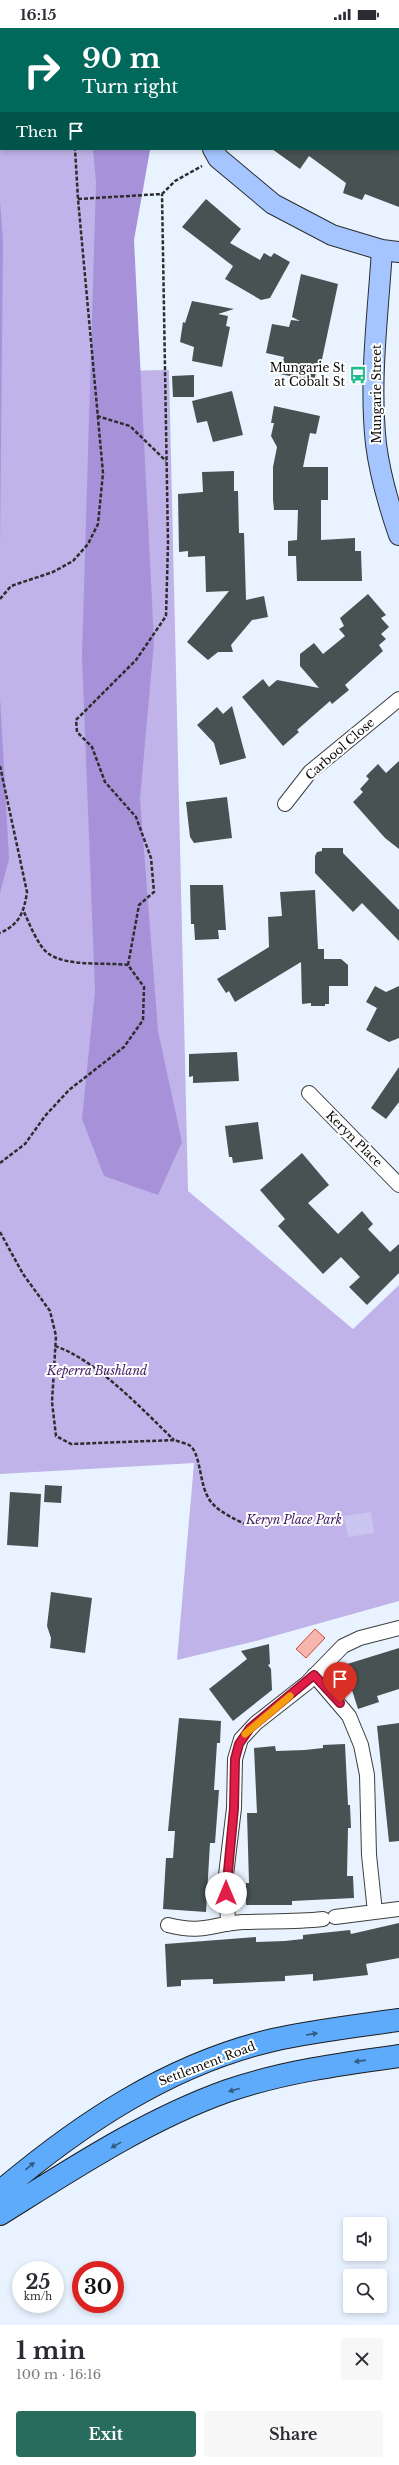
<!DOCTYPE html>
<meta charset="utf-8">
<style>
body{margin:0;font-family:"Libre Baskerville",serif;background:#f7f7f7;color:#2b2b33;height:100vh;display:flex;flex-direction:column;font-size:15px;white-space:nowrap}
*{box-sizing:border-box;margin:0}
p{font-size:13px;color:#7c7c81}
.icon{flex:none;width:22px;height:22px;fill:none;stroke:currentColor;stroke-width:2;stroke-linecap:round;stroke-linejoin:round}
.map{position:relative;height:2297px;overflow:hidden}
.panel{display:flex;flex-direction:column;background:#fff;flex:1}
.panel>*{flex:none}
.top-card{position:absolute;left:0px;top:0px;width:399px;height:122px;box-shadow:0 2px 6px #0003;background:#00695c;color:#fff;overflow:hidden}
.controls{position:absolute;left:343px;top:2189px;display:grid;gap:8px}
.controls a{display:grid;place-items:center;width:44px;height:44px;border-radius:4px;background:#fff;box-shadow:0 2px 6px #0003;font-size:20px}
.speed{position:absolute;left:12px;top:2233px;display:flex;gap:8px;font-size:20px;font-weight:700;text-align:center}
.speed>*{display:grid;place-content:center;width:52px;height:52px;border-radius:50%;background:#fff;box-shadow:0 2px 6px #0003;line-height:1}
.speed small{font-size:10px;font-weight:400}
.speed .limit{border:6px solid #d22;background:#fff;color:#111}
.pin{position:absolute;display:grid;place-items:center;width:34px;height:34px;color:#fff;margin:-41px -17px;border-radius:50% 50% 50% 0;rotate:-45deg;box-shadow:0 0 4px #0007}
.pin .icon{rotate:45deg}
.me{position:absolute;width:44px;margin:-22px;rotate:0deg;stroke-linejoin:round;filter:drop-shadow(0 0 3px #0008)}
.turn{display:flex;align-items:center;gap:14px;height:84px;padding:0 16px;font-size:18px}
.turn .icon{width:52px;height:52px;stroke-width:2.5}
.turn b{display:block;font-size:28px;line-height:34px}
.then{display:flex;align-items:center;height:38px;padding:0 16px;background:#0003;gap:8px;font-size:15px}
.round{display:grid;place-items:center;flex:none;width:42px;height:42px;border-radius:4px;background:#f7f7f7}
.summary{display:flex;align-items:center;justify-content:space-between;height:68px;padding:0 16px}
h1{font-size:24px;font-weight:700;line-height:30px}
.primary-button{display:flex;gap:8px;margin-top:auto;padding:8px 16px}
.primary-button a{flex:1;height:46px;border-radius:4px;background:#276c5c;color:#fff;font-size:16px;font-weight:700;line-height:46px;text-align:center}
.primary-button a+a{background:#f7f7f7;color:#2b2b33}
.status{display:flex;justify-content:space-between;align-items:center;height:28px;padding:0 20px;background:#fff;direction:ltr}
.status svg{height:11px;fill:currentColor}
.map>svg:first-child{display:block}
.green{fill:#bfb3e9}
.forest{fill:#a792d9}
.pitch{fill:#c9c5f0}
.water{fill:#f6b6ad;stroke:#ce4a33}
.building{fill:#475253}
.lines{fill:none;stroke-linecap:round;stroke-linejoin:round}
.street-casing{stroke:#3e3e3e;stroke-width:16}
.secondary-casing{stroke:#2d2d2d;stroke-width:22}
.primary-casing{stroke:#1c1c1c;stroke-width:24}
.path{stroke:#2d2d2d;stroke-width:2.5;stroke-dasharray:4 2;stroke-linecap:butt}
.street{stroke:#fff;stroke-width:14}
.secondary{stroke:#a4c5ff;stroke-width:20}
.primary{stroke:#5dabfa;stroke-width:22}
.oneway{fill:#345b82}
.route-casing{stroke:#92132f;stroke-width:10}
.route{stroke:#e11d48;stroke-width:7}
.slow{stroke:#f59e0b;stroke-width:7}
.labels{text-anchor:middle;stroke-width:4;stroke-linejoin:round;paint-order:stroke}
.poi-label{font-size:12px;fill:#0b0b0b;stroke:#fff;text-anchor:end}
.street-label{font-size:12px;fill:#0b0b0b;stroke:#fff}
.park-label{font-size:12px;font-style:italic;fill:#421b62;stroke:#fff}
</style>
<div class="status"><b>16:15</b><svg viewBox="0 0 49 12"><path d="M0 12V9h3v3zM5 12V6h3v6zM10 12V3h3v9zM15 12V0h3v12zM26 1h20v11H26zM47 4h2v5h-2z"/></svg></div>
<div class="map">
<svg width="399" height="2297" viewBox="0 0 399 2297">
<rect width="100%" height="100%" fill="#e9f3ff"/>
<path class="green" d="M0,0H106L1,1V121H109L114,343L169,342L188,1163L353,1301L399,1257V1573L256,1613L177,1632L194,1435L0,1446Z"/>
<path class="forest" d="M93,121L150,122L134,212L154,614L140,771L158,1003L182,1114L158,1167L104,1148L82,1091L95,963L82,628L96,155Z
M0,172L3,213L0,520Z
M0,669L9,831L0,865Z"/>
<path class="pitch" d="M371,1484L374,1505L348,1509L344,1488Z"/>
<path class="water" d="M315,1601L325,1610L306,1630L296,1621Z"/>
<path class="building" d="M272,121H399V179L365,166L362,172L343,165L346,155L309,128L300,141Z
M206,171L241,201L230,215L260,232L264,225L271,229L274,225L290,234L270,270L261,272L225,251L233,238L182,199Z
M301,246L338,256L321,336H318L314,353L280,346L284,329L266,325L272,296L289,299L291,292L300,293L292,289Z
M192,273L234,281L218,286L228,288L226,298L230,299L222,339L192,333L194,319L180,314L183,294L185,295Z
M194,347V369H173L172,348Z
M232,363L243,407L213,414L207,393L197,395L192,373Z
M274,378L320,388L316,406L310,405L303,439H328V472H321V512L355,510V523H361L362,553H297L296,528H288V513L297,512L298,482H274L273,472V439L277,419L271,408L274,395H271Z
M234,443V463H238L239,505H244L246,572L264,568L268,589L252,592L231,617L233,624H218L208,632L187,614L229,563L206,564L205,528L188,529V523L179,524L178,466L203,464L202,444Z
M368,566L386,587L381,590L389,599L381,606L386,611L379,617L383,623L345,657L349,662L332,676L330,673L297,702L299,704L283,718L242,669L263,651L269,659L277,652L319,660L300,638V626L314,615L323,626L345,608L339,601L344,598L340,590Z
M232,678L246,730L220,737L214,715L197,697L217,679L223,686Z
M399,733V821L385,810L353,774L363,764L360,761L369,751L366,748L378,736L386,745Z
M227,769L232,810L194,815L190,809L186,774Z
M322,820H343V825L399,882V913L362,875L353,884L315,845V828L317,824L322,823Z
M190,857H223L226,902H218L219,911L195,912L194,896H191Z
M315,862L318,921H324V931H341L348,937V958H329V976H325V978H311V975L302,976L301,934L235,974L229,963L226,965L217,951L269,919L268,889L282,888L280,864Z
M375,958L386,964L399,958V1010L389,1014L366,1002L377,980L366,974Z
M237,1024L239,1053L193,1055V1048L189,1049V1026Z
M399,1039V1074L386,1091L371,1080Z
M258,1094L263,1131L233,1135L232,1129H229L225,1098Z
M302,1125L329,1157L308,1175L338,1206L362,1183L373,1196L368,1201L390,1224L399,1216V1245L367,1277L349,1259L360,1249L341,1229L323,1246L278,1198L285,1191L260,1162Z
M45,1457L62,1458L61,1475L44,1474Z
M10,1464L41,1466L38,1519L7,1517Z
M51,1564L92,1570L85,1625L50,1620L51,1610L47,1598Z
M269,1616L270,1636L268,1637L271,1641L272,1662L233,1693L209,1661L247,1631L241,1623Z
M399,1620V1661L377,1668L379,1674L358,1681L344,1637Z
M179,1690L221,1693L220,1715H217L214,1762H219L215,1815H210L206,1884L163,1881L166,1830H173L175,1803H168Z
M399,1695V1813L389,1814L377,1698Z
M345,1716L348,1777H350L351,1800H348L347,1848H353L354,1870L292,1873V1877H246V1855H249L247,1785H257L254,1720L275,1718L276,1723L305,1722L323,1720V1717Z
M399,1895V1930L366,1936L368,1947L313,1953V1946L285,1948V1953L213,1956V1951L181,1952V1958L167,1959L165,1916L256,1909V1914L285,1913L303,1911V1907L350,1902L351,1906Z"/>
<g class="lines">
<g class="street-casing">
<path id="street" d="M285,776L310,744L399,671
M309,1065L399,1157
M314,1647L349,1688L361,1717L367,1747L369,1827L375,1884
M335,1889L399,1881
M228,1896L226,1847L234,1780L235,1731L241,1711L256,1695L307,1655L343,1618L360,1610L399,1600
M168,1897C203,1906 211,1896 243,1894C270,1893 296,1894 323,1891"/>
</g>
<g class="secondary-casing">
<path id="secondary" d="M156,0V1
M213,121L218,130L273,176L332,207L382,222L399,224
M382,222C378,286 369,353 376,416C380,448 389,478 399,507"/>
</g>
<g class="primary-casing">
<path id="primary" d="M0,2164C80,2096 170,2036 273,2012C314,2003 357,1998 399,1992
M0,2186C72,2141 146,2092 227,2063C282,2044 341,2036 399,2028"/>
</g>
<path class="path" d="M77,1V0
M78,171L162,166L175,153L202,138
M97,388L130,398L166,433
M0,571L11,558L53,544L73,533L88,516L98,496L103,445L78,171L75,121
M0,738L27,864C24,884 20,896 0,905
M128,937L139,877L154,864L151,830L136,789L105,754L92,719L77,704L76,692L136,632L166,588L168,516L162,166
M0,1135L25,1116L45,1088L69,1062L124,1019L143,992L144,959L128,937C105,934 68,939 49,926C39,920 29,895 24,884
M0,1204L23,1246L50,1283L56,1308L52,1374L56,1408L71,1416L175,1412C179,1414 185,1415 189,1417C201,1424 199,1456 209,1471C216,1483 235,1491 247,1497
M55,1318C95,1331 143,1382 174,1412"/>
<use href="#street" class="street"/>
<use href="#secondary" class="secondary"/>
<use href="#primary" class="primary"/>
</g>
<defs><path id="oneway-solid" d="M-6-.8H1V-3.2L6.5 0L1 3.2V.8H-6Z"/></defs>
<g class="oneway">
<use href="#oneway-solid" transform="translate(312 2006) rotate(-9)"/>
<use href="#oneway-solid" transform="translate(360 2033) rotate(172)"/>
<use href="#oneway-solid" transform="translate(234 2062) rotate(165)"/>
<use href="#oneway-solid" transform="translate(116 2117) rotate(151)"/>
<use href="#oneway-solid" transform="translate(30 2138) rotate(-40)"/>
</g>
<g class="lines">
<g class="route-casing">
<path id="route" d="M226,1865L234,1780L235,1731L239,1716L250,1700L314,1647L340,1675"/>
</g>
<use href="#route" class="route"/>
<path class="slow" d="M245,1706L290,1668"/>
</g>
<defs>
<g id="bus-bare" transform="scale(1.38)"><path d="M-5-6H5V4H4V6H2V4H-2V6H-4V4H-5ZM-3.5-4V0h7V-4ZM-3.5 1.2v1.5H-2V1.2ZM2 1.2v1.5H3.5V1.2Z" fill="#22bb8d" stroke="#fff" stroke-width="2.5" paint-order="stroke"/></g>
</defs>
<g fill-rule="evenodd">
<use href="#bus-bare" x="358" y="347"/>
</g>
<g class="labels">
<g class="poi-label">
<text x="345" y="344">Mungarie St<tspan x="345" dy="14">at Cobalt St</tspan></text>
</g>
<g class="street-label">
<text transform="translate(377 366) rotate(-90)" y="4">Mungarie Street</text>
<text transform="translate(340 721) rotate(-41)" y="4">Carbool Close</text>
<text transform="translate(354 1111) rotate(45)" y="4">Keryn Place</text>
<text transform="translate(207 2036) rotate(-21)" y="4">Settlement Road</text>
</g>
<g class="park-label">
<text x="97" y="1347">Keperra Bushland</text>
<text x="294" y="1496">Keryn Place Park</text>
</g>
</g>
</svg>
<div class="controls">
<a><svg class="icon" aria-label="sound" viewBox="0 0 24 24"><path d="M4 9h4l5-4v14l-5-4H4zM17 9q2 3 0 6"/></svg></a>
<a><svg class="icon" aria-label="search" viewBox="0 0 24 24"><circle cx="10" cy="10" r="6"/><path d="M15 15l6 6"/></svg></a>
</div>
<div class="speed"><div>25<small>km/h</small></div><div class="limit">30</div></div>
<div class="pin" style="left:340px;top:1675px;background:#d93025"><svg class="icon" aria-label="arrive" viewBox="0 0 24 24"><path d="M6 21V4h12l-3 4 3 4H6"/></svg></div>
<svg class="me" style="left:226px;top:1865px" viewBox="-20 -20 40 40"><circle r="19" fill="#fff"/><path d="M0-13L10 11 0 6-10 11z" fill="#e11d48"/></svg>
<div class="top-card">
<div class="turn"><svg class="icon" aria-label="right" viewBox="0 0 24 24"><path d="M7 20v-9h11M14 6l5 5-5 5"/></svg><div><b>90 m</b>Turn right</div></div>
<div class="then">Then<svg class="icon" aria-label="arrive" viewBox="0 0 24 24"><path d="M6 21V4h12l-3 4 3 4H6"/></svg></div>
</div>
</div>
<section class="panel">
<div class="summary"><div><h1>1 min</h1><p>100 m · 16:16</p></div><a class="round"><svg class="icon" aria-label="close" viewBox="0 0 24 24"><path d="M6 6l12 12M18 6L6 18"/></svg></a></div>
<div class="primary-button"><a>Exit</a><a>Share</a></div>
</section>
